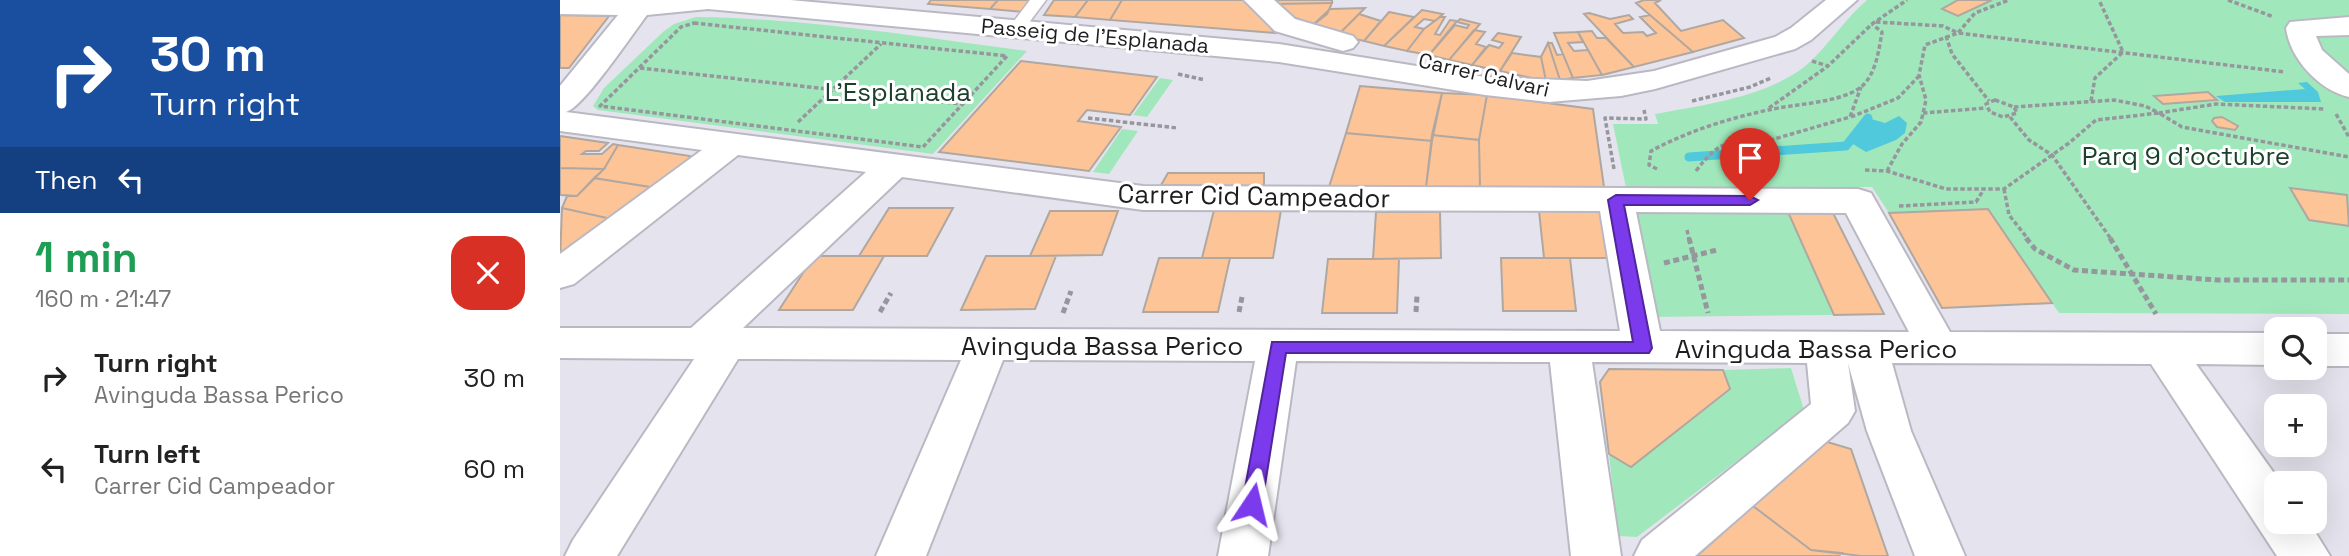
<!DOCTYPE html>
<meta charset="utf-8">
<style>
body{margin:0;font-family:"Space Grotesk",sans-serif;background:#f2f2f2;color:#222;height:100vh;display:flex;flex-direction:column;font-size:26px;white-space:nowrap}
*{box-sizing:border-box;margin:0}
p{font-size:23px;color:#767676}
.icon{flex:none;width:38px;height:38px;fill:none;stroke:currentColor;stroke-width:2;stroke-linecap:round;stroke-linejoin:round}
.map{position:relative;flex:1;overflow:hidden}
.details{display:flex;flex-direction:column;background:#fff;width:560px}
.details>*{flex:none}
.guide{background:#1a4fa0;color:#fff;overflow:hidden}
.controls{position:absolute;left:1704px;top:317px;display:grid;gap:14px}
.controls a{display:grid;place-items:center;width:63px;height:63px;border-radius:14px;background:#fff;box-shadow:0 7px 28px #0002;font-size:35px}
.pin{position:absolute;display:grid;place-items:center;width:60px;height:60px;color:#fff;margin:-72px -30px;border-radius:50% 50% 50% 0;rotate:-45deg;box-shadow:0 0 7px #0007}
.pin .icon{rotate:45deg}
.me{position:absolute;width:77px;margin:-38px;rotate:10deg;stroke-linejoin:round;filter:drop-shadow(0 0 5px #0008)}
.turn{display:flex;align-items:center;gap:24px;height:147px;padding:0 35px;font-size:32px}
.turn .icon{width:91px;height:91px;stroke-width:2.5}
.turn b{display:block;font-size:49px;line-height:60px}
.then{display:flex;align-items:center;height:66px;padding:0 35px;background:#0003;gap:14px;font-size:26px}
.round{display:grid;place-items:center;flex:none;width:74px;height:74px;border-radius:21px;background:#f2f2f2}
.headline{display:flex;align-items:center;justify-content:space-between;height:119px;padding:0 35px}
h1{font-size:42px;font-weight:700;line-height:52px;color:#1e9e55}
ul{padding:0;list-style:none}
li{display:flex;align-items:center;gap:21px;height:91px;padding:0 35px}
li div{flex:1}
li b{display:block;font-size:26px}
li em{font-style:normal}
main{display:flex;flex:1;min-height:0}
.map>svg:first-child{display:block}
.green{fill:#a0e8bb}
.water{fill:#4fc9db}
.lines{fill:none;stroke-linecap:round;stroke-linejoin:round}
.stream{stroke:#4fc9db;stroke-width:9}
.building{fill:#fdc497;stroke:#b0a7a1;stroke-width:2}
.lane-casing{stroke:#bab9c3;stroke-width:3}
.street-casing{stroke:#bab9c3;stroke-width:4}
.path-far1{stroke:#96969d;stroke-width:3.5;stroke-dasharray:4.5 2.5;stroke-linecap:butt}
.path{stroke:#96969d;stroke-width:5;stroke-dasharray:6 3.5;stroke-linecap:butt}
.lane{fill:#fff;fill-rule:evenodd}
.street{fill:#fff;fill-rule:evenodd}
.route{fill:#7c3aed;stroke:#51269a;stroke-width:2}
.labels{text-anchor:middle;stroke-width:6;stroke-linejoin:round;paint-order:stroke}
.far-street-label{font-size:21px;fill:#1d1d20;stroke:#fff}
.park-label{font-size:26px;fill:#1c402c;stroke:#fff}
.street-label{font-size:26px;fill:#1d1d20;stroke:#fff}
</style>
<main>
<section class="details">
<div class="guide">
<div class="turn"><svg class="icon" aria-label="right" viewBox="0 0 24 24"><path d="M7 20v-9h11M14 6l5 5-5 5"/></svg><div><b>30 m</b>Turn right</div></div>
<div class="then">Then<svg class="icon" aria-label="left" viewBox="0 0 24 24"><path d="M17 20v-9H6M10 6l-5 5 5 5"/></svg></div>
</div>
<div class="headline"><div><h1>1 min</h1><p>160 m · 21:47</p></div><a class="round" style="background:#d93025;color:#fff"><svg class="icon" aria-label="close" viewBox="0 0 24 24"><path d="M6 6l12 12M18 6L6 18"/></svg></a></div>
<ul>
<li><svg class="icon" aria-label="right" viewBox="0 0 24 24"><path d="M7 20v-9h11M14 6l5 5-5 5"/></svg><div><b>Turn right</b><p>Avinguda Bassa Perico</p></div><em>30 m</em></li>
<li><svg class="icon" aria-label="left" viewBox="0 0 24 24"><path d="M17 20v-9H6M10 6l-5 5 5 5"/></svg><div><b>Turn left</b><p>Carrer Cid Campeador</p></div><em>60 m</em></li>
</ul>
</section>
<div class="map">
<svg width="1789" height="556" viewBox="0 0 1789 556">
<rect width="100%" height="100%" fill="#e5e4ee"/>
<path class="green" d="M1307,0H1789V314L1499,313L1428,209L1329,213L1312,187L1066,188L1053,124H1098L1095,114C1142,105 1200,98 1240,70C1262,55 1283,20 1307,0Z
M136,17C246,18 357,37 467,51L373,154L38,110L33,106L44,88L104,31L114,24Z
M600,78L613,80L587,117L573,115Z
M562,129L578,131L549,174L533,172Z
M1228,212L1274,315L1091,317L1069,214Z
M1231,368L1244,410L1077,537L1058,536L1049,454L1072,466L1170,390L1163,370Z"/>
<path class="water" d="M1747,82L1758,92L1761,102H1665L1656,96L1745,89L1738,83Z
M1339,116L1347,123L1345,133L1336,140L1306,152L1293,144L1295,134L1308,118L1325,123Z"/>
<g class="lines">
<path class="stream" d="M1129,157L1286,146L1308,118"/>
</g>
<path class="building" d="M371,0H438L430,9L368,4Z
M438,0H472L463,12L430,9Z
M494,0H528L515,17L484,15Z
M528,0H562L550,20L515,17Z
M562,0H689L715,33L550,20Z
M712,0H772V3L714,4Z
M1084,0H1101L1095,3L1121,31L1163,20L1184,38L1133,52L1076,3Z
M1398,0H1432L1398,16L1382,9Z
M772,3L767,14L753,25L721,12L714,4Z
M805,8L778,35L753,25L770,9Z
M862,10L883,14L875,21L864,19L855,27L864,29L847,51L824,46Z
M829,12L854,17L824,46L804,41Z
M1029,13L1050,19L1069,15L1073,19L1055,24L1063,33L1083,32L1087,36L1096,33L1080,17L1090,15L1133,52L1074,67L1024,14Z
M799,14L821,21L804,41L778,35Z
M0,15L49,16L9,68H0Z
M880,17H885L875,34L880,35L890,20L897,21L869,55L847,51L864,29Z
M900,19L920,24L889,60L869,55L895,25L907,28L909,25L897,22Z
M914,30L925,32L916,44L926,47L912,65L889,60Z
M1032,31L1037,38H1046L1074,67L1042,75L1018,32Z
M1018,32L1023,42L1008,43L1014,51L1028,50L1042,75L1013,78L994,33Z
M938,33L961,37L940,71L912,65L929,45L939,48L943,43L932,40Z
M988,43H992L997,55L1003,54L1013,78L1000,80Z
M988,43L1000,80L986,81L981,57Z
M952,53L981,57L986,81L940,71Z
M461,61L597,77L570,115L527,110L518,121L561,127L529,171L379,152Z
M800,86L882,93L872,141L786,133Z
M1648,92L1657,100L1603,104L1594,96Z
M882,93L927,95L919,140L872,135Z
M927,95L1033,109L1044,187H920L919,140Z
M1662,117L1678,126L1675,130L1657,127L1652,121L1654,118Z
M786,133L872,141L866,187H769Z
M872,135L919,140L920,187H866Z
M0,136L48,143L39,151H26L22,154H42L53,144L58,145L44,169L0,168Z
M58,145L130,156L128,163L96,188L34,178L44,169Z
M0,168L44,169L17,196L0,195Z
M608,173H704V186L601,185Z
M34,178L96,188L56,220L2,208L7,196H17Z
M1730,188L1787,195L1789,226L1749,220Z
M2,208L56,220L0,261Z
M329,208H393L367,256H299Z
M1428,209L1492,303L1382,308L1329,213Z
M654,210H721L713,258H642Z
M490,211H558L542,255L470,256Z
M979,211H1042L1049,258H984Z
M1272,211L1324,314L1274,315L1228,212Z
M816,212H880L881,258L813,259Z
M254,256H324L293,310H219Z
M426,256H496L475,309L401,310Z
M599,258H670L658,312H583Z
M941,258H1010L1016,311H943Z
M768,259H839L837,313H762Z
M1049,369L1163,370L1170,389L1071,467L1049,454L1040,382Z
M1264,441L1291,449L1328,556H1301L1251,550L1193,506Z
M1193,506L1251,550L1282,553L1279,556H1137Z"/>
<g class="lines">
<g class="lane-casing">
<path id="lane" d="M470,0H486L462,32H450L448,29Z"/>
</g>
<g class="street-casing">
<path id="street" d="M0,0H230L719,44L925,77L1027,81L1094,71L1215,37L1231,28L1266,0H1297L1251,40L1235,49L1095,89L1061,96L989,102L925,95L719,62L148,9L87,15C73,33 24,107 6,112L583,186L1298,189L1311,193L1390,332L1717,333V365L1636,364L1721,483H1717V522H1749L1770,556H1717L1591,364L1332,363L1351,431L1405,556H1355L1307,431L1288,363L1295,411L1288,423L1135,556H1074L1082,540L1251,404L1247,363L1032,362L1061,556H1011L990,362L736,361L708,556H658L695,361L443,360L366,556H316L401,360L178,359L57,556H5L13,540L134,359L0,358V328H131L306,172L178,155L14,284L0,288V254L142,150L0,131V86L58,15L0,14ZM342,177L583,210L1040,211L1060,331L183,328ZM1076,212L1286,213L1349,332L1100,331Z
M684,0H714L735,19L793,36L798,42L793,48L783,51L715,31Z
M1789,17V35L1756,36L1762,50L1789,74V97C1759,90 1730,59 1726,28L1730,22Z
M1755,334H1789V366H1755Z"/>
</g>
<path class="path-far1" d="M1668,0L1714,17
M1316,22L1383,26L1398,33L1415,13L1449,0
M134,23L447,56L363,147L40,106L121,27Z
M1386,36L1392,54L1429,101
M1252,61L1268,66L1312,24L1347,0
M80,68L402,104
M618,74L645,80
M1435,100L1454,107L1457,113L1443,117L1430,112L1426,104Z
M1132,101L1190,87L1211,78
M1531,101L1535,78L1563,52L1539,0
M1454,107L1554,100L1585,106L1599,113L1656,104L1765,109
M1209,108L1268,66
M1363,113L1426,108
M1776,114L1789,137
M1291,117L1338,98L1359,76
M1450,117L1469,140L1492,155L1551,239
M528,118L617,128
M238,122L321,44
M1217,168L1204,142L1290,117L1301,87
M1054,169L1045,118L1086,119L1084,110
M1097,169L1089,165L1091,151C1128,131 1167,119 1208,110C1233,104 1281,103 1301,87C1316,75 1319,49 1322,32L1312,24
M1305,170L1327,171L1386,189H1444L1509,143L1536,120L1599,113L1622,127L1789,157
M1136,171C1159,141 1166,141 1204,142
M1327,171L1342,144L1361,122L1366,100L1359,75L1365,45L1398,33L1725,72
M1444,189L1449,215L1468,239
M1339,206L1416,202L1424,189
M1127,230L1129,239"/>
<path class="path" d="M1129,238L1148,313
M1466,238L1475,249L1514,270L1657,280H1789
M1550,238L1596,314
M1104,263L1157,250
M320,312L331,293
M679,312L682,297
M856,312L857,295
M503,313L511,291"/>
<use href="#lane" class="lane"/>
<use href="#street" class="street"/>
</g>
<path class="route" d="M1056,195L1190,196L1198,200L1190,205H1064L1092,348L1089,353H726L702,504L699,510L692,512L685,510L682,504L712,342H1073L1048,200Z"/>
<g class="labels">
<g class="far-street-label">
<text transform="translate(535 36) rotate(5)" y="7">Passeig de l'Esplanada</text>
<text transform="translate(924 75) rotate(13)" y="7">Carrer Calvari</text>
</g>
<g class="park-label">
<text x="338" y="101">L'Esplanada</text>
<text x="1626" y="165">Parq 9 d'octubre</text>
</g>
<g class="street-label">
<text transform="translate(694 196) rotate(1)" y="9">Carrer Cid Campeador</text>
<text x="542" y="355">Avinguda Bassa Perico</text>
<text x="1256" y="358">Avinguda Bassa Perico</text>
</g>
</g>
</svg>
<div class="controls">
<a><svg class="icon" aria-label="search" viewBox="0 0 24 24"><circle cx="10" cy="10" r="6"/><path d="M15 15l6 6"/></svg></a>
<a>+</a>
<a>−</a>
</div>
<div class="pin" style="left:1190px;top:200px;background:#d93025"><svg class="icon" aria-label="arrive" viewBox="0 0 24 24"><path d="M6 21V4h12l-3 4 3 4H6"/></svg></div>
<svg class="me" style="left:692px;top:504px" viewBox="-20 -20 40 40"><path d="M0-17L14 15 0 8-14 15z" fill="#7c3aed" stroke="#fff" stroke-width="4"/></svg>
</div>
</main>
